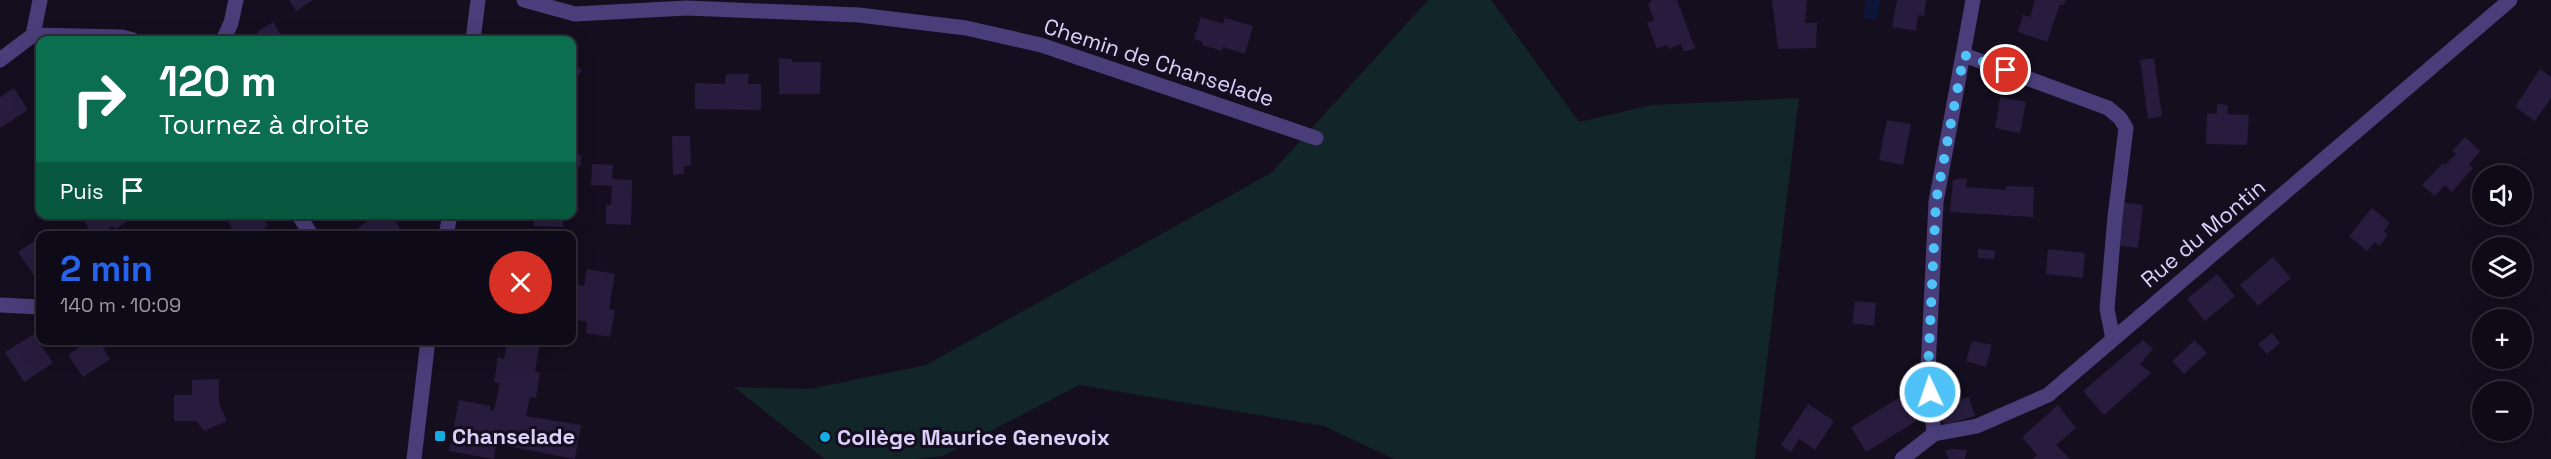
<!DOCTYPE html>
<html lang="fr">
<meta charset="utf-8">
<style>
body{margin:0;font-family:"Space Grotesk",sans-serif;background:#1d1824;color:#f1f3f6;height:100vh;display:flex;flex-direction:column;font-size:22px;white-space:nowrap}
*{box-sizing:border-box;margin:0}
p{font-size:20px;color:#9b9aa1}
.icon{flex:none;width:33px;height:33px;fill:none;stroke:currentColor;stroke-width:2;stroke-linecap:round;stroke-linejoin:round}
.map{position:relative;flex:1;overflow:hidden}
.details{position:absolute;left:36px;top:231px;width:540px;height:114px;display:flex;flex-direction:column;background:#0f0a17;border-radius:12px;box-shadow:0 6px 24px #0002,0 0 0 2px #2f2b36}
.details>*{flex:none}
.top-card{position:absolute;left:36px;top:36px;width:540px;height:183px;border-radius:12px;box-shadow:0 6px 24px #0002,0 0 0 2px #2f2b36;background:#0b6e4f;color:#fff;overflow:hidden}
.tools{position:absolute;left:2472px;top:165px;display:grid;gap:12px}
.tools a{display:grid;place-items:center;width:60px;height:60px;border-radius:50%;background:#0f0a17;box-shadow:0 6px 24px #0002,0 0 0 2px #2f2b36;font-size:30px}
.pin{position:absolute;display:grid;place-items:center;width:51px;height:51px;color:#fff;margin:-26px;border:3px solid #fff;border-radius:50%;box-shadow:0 2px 6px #0007}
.me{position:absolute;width:66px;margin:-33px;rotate:357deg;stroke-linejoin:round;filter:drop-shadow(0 0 4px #0008)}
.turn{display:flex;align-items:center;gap:21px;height:126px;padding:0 24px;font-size:27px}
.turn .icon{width:78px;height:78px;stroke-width:2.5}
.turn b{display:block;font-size:42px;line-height:51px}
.then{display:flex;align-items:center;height:57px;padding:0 24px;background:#0003;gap:12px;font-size:22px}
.round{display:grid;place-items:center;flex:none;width:63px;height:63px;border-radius:32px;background:#1d1824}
.summary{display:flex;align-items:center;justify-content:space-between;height:102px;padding:0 24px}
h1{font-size:36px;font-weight:600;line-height:45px;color:#2563eb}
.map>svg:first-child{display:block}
.green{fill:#122528}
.water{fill:#0d1639}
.building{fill:#281c3e}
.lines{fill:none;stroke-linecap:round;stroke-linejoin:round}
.minor{stroke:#493d7a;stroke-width:15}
.tertiary{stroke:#493d7a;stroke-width:15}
.route{stroke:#4fc3f7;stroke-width:10;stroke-dasharray:0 18}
.poi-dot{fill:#13ade4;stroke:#140e1f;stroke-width:2}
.labels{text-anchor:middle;stroke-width:6;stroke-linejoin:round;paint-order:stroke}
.street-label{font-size:22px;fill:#dcd0fb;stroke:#140e1f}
.poi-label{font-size:22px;font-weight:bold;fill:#dcd0fb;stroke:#140e1f;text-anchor:start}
</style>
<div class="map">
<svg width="2551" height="459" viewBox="0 0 2551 459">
<rect width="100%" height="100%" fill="#140e1f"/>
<path class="green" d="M1428,0H1491L1579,122L1652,105L1799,98L1755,459H1394L1324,426L1079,385L943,456L917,459H825L734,387L810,389L926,365L1271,173Z"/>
<path class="water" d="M1866,0H1880L1877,20L1863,18Z"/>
<path class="building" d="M289,0H313L296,11Z
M1651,0H1677L1695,48L1684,52L1681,44L1669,49L1667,45L1657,49L1647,23L1654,20L1648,4L1651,2Z
M1772,0H1807L1805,23H1817L1816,48L1778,49Z
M1897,0H1926L1924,16L1918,15L1916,31L1892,27Z
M2035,0H2066L2064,5L2060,4L2047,42L2018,32L2023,15L2030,17Z
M1201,17L1223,24L1225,18L1253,26L1245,54L1223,47L1222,51L1202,45L1203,42L1194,39Z
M273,22L284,40H262L257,32Z
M779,58L792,59V62H821L820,94H779Z
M2154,58L2162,116L2148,119L2140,60Z
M572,59L582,71L572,81Z
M2540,69L2551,77V98L2535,121L2515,107Z
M726,74H749L748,84H761V110L695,109V83L725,84Z
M14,88L28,110L0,128V97Z
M2000,97L2026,102L2020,133L1995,128Z
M2217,104L2228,105L2227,114L2249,115L2247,145L2206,144L2207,113L2217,114Z
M1887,120L1911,124L1903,165L1879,160Z
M672,136H690L691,166H684V174L673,175Z
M2465,137L2480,151L2469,165L2473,168L2452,192L2445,185L2435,196L2422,185L2443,163L2445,165L2456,154L2452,151Z
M572,155H581V166H572Z
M592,164L613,165L612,179L632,180L631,225L606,224V205H611L612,186L591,185Z
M1967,178L1966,187L2006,190V186L2034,187L2033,217L1950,212L1953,180Z
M2120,202L2143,205L2138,248L2115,245Z
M2372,208L2390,223L2384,231L2388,235L2379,246L2375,242L2367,251L2349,236Z
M80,214H132L134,217L115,229L112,226L98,236H93Z
M223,214H261L268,226L253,236H237Z
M378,214H391L400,229L391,236H354L352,232Z
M539,214H563V227L534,226V217H539Z
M40,237V277L37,280L18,252Z
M1978,249L1995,251L1994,259L1978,258Z
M2048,249L2085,253L2083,278L2046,274Z
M2273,257L2291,278L2258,306L2240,285Z
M587,269L615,274L609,309L615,310L610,337L586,333L587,322L572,319V284L584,286Z
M2217,274L2235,296L2205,321L2187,299Z
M1855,301L1876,303L1874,326L1852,323Z
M2272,333L2280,343L2267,354L2258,344Z
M34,334L53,363L24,382L5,352Z
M90,340H98L110,359L83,377L68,355Z
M508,340H540L535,372L540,373L536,398L530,397L526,416L581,425L575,459L496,444L494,459L449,451L459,400L491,406L490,410L494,411L500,383L494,382L498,357L504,359Z
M2143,340L2153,349L2140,364L2151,373L2104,415L2083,391Z
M2195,340L2207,353L2184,374L2172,361Z
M1972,341L1992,345L1986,367L1966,361Z
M219,379V404L227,421L204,431L196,421H174V395H192V380Z
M1912,390L1922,407L1913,413L1918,420L1866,452L1851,427Z
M1969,397L1975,416L1944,425L1938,407Z
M1808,404L1834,421L1815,450L1799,439L1791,452L1781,445Z
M2058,405L2076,428L2056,445L2070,459H2032L2037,455L2022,437Z
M1951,449L1967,450L1965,459H1949L1945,451Z"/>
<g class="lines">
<path class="minor" d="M524,0L575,14L687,8L859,15L966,28L1041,45L1316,138
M33,35L122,37L133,40
M223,40L231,23L236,0
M1964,55L2108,108L2120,118L2126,128L2115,217L2107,309L2113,339
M0,60L33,35L40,0
M298,214L312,236
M0,305L40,307
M1934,434L1928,370L1936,202L1973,0
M1902,459L1934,434L1977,426L2048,395L2510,0"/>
<path class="tertiary" d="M473,40L478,0
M446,236L450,214
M414,459L428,340"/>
</g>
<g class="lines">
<path class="route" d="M1930,392L1928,370L1936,201L1964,55L2006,70"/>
</g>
<g class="poi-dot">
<rect x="434" y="430" width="12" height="12" rx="3"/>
<circle cx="825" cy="437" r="6"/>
</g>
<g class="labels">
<g class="street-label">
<text transform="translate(1159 62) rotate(18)" y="8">Chemin de Chanselade</text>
<text transform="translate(2203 233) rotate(-40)" y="8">Rue du Montin</text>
</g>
<g class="poi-label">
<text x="452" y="444">Chanselade</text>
<text x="837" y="445">Collège Maurice Genevoix</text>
</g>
</g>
</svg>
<div class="tools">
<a><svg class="icon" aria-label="sound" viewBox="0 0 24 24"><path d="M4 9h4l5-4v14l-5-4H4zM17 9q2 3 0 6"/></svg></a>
<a><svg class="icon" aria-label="layers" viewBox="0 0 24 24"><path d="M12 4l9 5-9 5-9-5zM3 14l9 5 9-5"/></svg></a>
<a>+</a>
<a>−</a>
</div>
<div class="pin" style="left:2006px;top:70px;background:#d93025"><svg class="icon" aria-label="arrive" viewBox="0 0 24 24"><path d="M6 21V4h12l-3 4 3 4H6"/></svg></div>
<svg class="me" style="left:1930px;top:392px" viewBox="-20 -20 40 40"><circle r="17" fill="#4fc3f7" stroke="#fff" stroke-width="3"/><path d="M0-11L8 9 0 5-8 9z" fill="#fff"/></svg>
<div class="top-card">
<div class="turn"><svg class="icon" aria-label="right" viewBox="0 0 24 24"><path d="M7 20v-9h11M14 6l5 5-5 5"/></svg><div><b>120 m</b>Tournez à droite</div></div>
<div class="then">Puis<svg class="icon" aria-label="arrive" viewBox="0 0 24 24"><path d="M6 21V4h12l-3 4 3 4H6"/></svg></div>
</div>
<section class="details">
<div class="summary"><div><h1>2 min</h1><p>140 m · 10:09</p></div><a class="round" style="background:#d93025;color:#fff"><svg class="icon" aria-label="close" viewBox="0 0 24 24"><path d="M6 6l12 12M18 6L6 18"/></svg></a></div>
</section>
</div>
